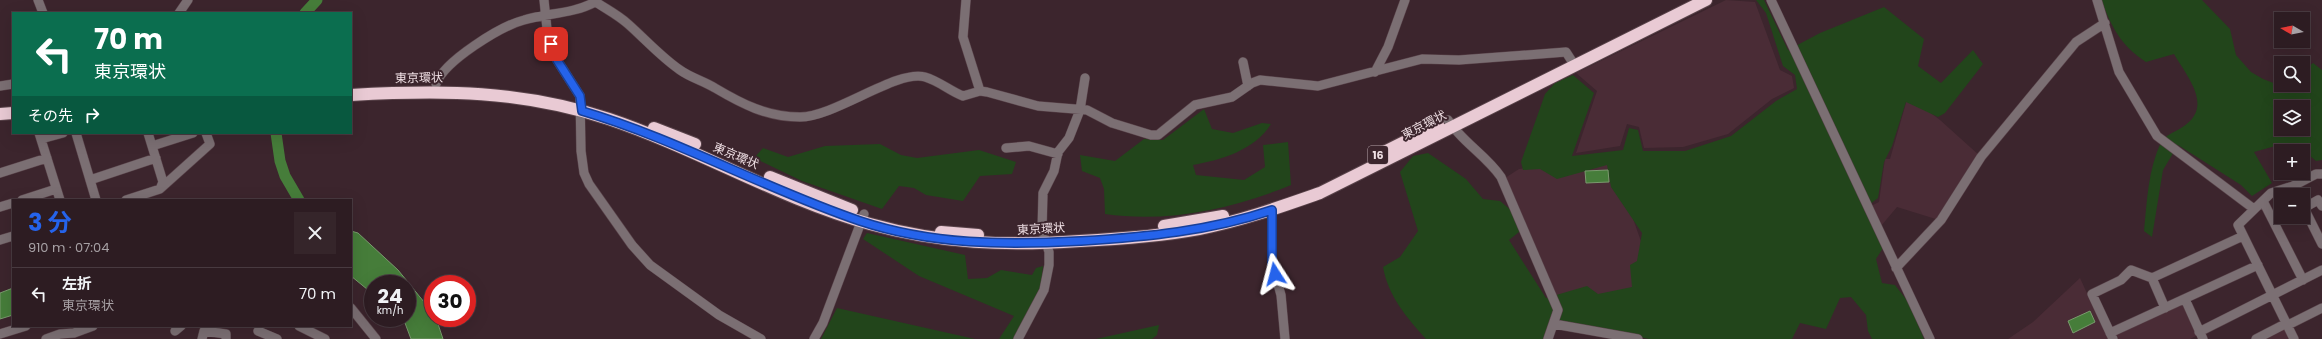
<!DOCTYPE html>
<html lang="ja">
<meta charset="utf-8">
<style>
body{margin:0;font-family:Poppins,"Noto Sans JP",sans-serif;background:#35252a;color:#f1f3f6;height:100vh;display:flex;flex-direction:column;font-size:15px;white-space:nowrap}
*{box-sizing:border-box;margin:0}
p{font-size:13px;color:#a7a1a5}
.icon{flex:none;width:22px;height:22px;fill:none;stroke:currentColor;stroke-width:2;stroke-linecap:round;stroke-linejoin:round}
.map{position:relative;flex:1;overflow:hidden}
.sheet{position:absolute;left:12px;top:199px;width:340px;height:128px;display:flex;flex-direction:column;background:#2d1c22;border-radius:0px;box-shadow:0 4px 16px #0002,0 0 0 1px #483a40}
.sheet>*{flex:none}
.top-card{position:absolute;left:12px;top:12px;width:340px;height:122px;border-radius:0px;box-shadow:0 4px 16px #0002,0 0 0 1px #483a40;background:#0b6e4f;color:#fff;overflow:hidden}
.needle{width:26px;rotate:279deg}
.buttons{position:absolute;left:2274px;top:12px;display:grid;gap:8px}
.buttons a{display:grid;place-items:center;width:36px;height:36px;border-radius:0px;background:#2d1c22;box-shadow:0 4px 16px #0002,0 0 0 1px #483a40;font-size:20px}
.speed{position:absolute;left:364px;top:275px;display:flex;gap:8px;font-size:20px;font-weight:700;text-align:center}
.speed>*{display:grid;place-content:center;width:52px;height:52px;border-radius:50%;background:#2d1c22;box-shadow:0 4px 16px #0002,0 0 0 1px #483a40;line-height:1}
.speed small{font-size:10px;font-weight:400}
.speed .limit{border:6px solid #d22;background:#fff;color:#111}
.pin{position:absolute;display:grid;place-items:center;width:34px;height:34px;color:#fff;margin:-17px;border-radius:8px;box-shadow:0 2px 6px #0006}
.me{position:absolute;width:44px;margin:-22px;rotate:351deg;stroke-linejoin:round;filter:drop-shadow(0 0 3px #0008)}
.turn{display:flex;align-items:center;gap:14px;height:84px;padding:0 16px;font-size:18px}
.turn .icon{width:52px;height:52px;stroke-width:2.5}
.turn b{display:block;font-size:28px;line-height:34px}
.then{display:flex;align-items:center;height:38px;padding:0 16px;background:#0003;gap:8px;font-size:15px}
.round{display:grid;place-items:center;flex:none;width:42px;height:42px;border-radius:0px;background:#35252a}
.head{display:flex;align-items:center;justify-content:space-between;height:68px;padding:0 16px}
h1{font-size:24px;font-weight:700;line-height:30px;color:#2563eb}
ul{padding:0;list-style:none}
li{display:flex;align-items:center;gap:12px;height:52px;padding:0 16px;border-top:1px solid #483a40}
li div{flex:1}
li b{display:block;font-size:15px}
li em{font-style:normal}
.map>svg:first-child{display:block}
.built{fill:#4a2c36}
.green{fill:#22451b;fill-rule:evenodd}
.water{fill:#467d3a;stroke:#799a6d}
.lines{fill:none;stroke-linecap:round;stroke-linejoin:round}
.river{stroke:#467d3a;stroke-width:11}
.minor-casing{stroke:#59434a;stroke-width:10}
.highway-casing{stroke:#59434a;stroke-width:14}
.minor{stroke:#7b6f73;stroke-width:9}
.highway{stroke:#e9cad4;stroke-width:12}
.route-casing{stroke:#184099;stroke-width:10}
.route{stroke:#2563eb;stroke-width:7}
.labels{text-anchor:middle;stroke-width:4;stroke-linejoin:round;paint-order:stroke}
.shield{fill:#3c252d;stroke:#b9a7ad;stroke-width:1}
.shield-label{font-size:11px;font-weight:bold;fill:#efdfe4}
.street-label{font-size:12px;fill:#efdfe4;stroke:#3c252d}
</style>
<div class="map">
<svg width="2322" height="339" viewBox="0 0 2322 339">
<rect width="100%" height="100%" fill="#3c252d"/>
<path class="built" d="M1726,0L1755,2L1780,70L1792,76L1794,88L1772,99L1728,134L1683,147L1644,148L1639,127L1627,124L1620,146L1576,153L1597,91L1576,73Z
M1908,96L1940,120L1980,156L1939,220L1897,207L1881,226L1871,206L1879,202L1885,159H1890Z
M1611,156L1657,287L1562,312L1505,178L1519,169Z
M2080,278L2108,339H2008L2033,322Z
M2180,304L2184,305L2198,335L2190,339H2117V332Z
M2283,328L2287,329L2291,339H2261Z"/>
<path class="green" d="M1756,0H1764L1788,50L1820,33L1884,7L1924,39L1918,66L1941,83L1973,50L1983,64L1945,113L1938,117L1906,102L1892,146L1884,162L1878,198L1865,208L1885,245L1876,259L1882,283L1895,285L1909,303L1924,339H1872L1868,331L1866,315L1851,297L1840,298L1826,329L1800,323L1792,339H1649L1564,322L1544,339H1426C1407,318 1388,296 1383,267L1400,257L1418,231L1400,172L1413,156L1428,153L1466,179L1483,199L1500,201L1518,216L1519,232L1509,240L1546,298L1587,286L1598,294L1632,287L1630,265L1637,261L1642,233L1611,187L1607,165L1557,179L1540,169L1523,170L1521,162L1545,94L1555,83L1573,75L1594,93L1572,156L1623,150L1629,128L1638,130L1643,151H1685L1731,136L1776,101L1797,89L1795,75L1783,66L1766,13Z
M2101,0H2202L2230,29L2236,55L2251,72L2263,79L2284,87L2303,85V71L2313,63L2322,70V160L2316,161L2309,155L2303,157V151H2282L2279,145L2254,152L2272,183L2252,196L2241,185L2178,145L2163,170L2152,237L2144,231C2147,201 2148,170 2161,142C2164,136 2175,132 2181,128C2215,108 2188,78 2174,54L2146,62C2120,45 2112,27 2101,0ZM2281,107H2303V129H2281Z
M1204,109L1212,129L1233,133L1262,123L1271,124C1255,150 1221,160 1193,165L1196,175L1244,180L1265,167L1263,145L1288,142L1291,185C1233,209 1167,223 1105,214L1104,189L1100,178L1082,171L1080,155L1115,161L1144,139L1163,140Z
M880,144L901,155L917,158L979,150L1016,162L1012,174L980,176L963,201L926,195L914,188L899,186L882,209L802,181L754,158L763,148L788,157L825,146Z
M867,233L965,255L968,279L987,278L1001,270L1032,275L1036,268L1043,266L1041,285L1018,339H999L1014,316L919,276L863,239Z
M837,308L975,339H821Z
M1159,325L1157,335L1152,339H1096Z"/>
<path class="water" d="M1608,170L1609,182L1586,183L1585,171Z
M351,231L358,233L398,270L433,313V318H436L443,339H411L405,323L400,318H407V284H373V294L351,276Z
M13,288V315L0,319V293Z
M2090,311L2095,322L2073,333L2068,321Z"/>
<g class="lines">
<path class="river" d="M305,13L317,0
M276,133L280,161L285,176L299,200"/>
<g class="minor-casing">
<path id="minor" d="M38,0L43,13
M544,0L547,29L551,44L557,60L580,96L581,151L584,173L589,184L632,245L650,265L719,315L761,339
M593,0C604,8 617,14 628,24C645,39 661,57 680,70C691,78 704,81 715,88C742,104 767,117 800,117C835,117 897,69 925,77C939,81 950,91 963,96L980,91L987,92L1038,106L1087,110L1112,123L1151,135H1158L1195,105L1232,97L1252,83L1260,80L1318,86L1422,59L1459,60L1566,52L1575,66
M966,0L963,37L980,91
M1771,0L1930,339
M2097,0L2119,72L2157,136L2254,209
M179,13L188,0
M1243,62L1248,86
M1375,72L1388,47L1405,0
M436,84C444,61 501,26 524,20C547,13 573,14 595,2
M0,86L13,84
M1448,120C1462,142 1486,155 1501,177L1558,310L1548,339
M39,133L60,200
M76,133L96,200
M41,139L63,133
M152,146L193,133
M1006,148L1029,146L1058,154
M0,173L47,158
M90,180L156,158
M161,188L210,144L206,133
M22,200L56,189
M126,200L160,189L163,182L148,133
M2263,201L2303,280
M2303,206L2322,244
M0,207L13,203
M2304,208L2318,200L2322,206
M1272,210V263L1281,295L1285,339
M0,240L13,236
M1896,268L1941,220L1981,157L2076,42L2105,23
M2152,278L2243,236
M2185,299L2203,339
M351,308L376,339
M1554,324L1638,339
M2288,325L2322,308
M299,326L325,339
M175,331L181,326
M258,331L277,339
M2199,332L2322,270
M2110,333L2258,265
M0,334L26,326
M46,339L60,334L74,333L93,326
M202,339L204,331L226,334V339
M814,339L823,323L864,214
M1018,339L1044,290L1049,265V252L1042,230L1043,193L1054,171L1058,152L1069,138L1080,110L1085,78
M2113,339L2092,294L2121,280L2131,270L2152,278L2165,308
M2256,339L2287,323
M2294,339L2238,225L2271,193L2293,186L2316,174H2322"/>
</g>
<g class="highway-casing">
<path id="highway" d="M351,95C443,90 521,90 609,119C698,149 780,199 870,224C942,244 1006,246 1080,241C1120,239 1160,236 1199,229C1241,221 1280,207 1320,193L1706,0
M0,114L13,113
M654,128L695,144
M1376,156L1438,125
M770,177L852,210
M1164,226L1223,216
M941,232L978,235"/>
</g>
<use href="#minor" class="minor"/>
<use href="#highway" class="highway"/>
</g>
<g class="lines">
<g class="route-casing">
<path id="route" d="M551,44L557,60L580,96L582,111C677,139 765,189 860,221C932,245 1005,245 1081,241C1146,237 1210,231 1272,210V263L1275,274"/>
</g>
<use href="#route" class="route"/>
</g>
<g class="labels">
<rect class="shield" x="1368" y="146" width="20" height="18" rx="3"/>
<g class="shield-label">
<text x="1378" y="159">16</text>
</g>
<g class="street-label">
<text transform="translate(419 78) rotate(-1)" y="4">東京環状</text>
<text transform="translate(1424 125) rotate(-27)" y="4">東京環状</text>
<text transform="translate(736 156) rotate(23)" y="4">東京環状</text>
<text transform="translate(1041 229) rotate(-3)" y="4">東京環状</text>
</g>
</g>
</svg>
<div class="buttons">
<a><svg class="needle" viewBox="-14 -14 28 28"><path d="M0-13l5 13h-10z" fill="#e53935"/><path d="M0 13l5-13h-10z" fill="#a7a1a5"/></svg></a>
<a><svg class="icon" aria-label="search" viewBox="0 0 24 24"><circle cx="10" cy="10" r="6"/><path d="M15 15l6 6"/></svg></a>
<a><svg class="icon" aria-label="layers" viewBox="0 0 24 24"><path d="M12 4l9 5-9 5-9-5zM3 14l9 5 9-5"/></svg></a>
<a>+</a>
<a>−</a>
</div>
<div class="speed"><div>24<small>km/h</small></div><div class="limit">30</div></div>
<div class="pin" style="left:551px;top:44px;background:#d93025"><svg class="icon" aria-label="arrive" viewBox="0 0 24 24"><path d="M6 21V4h12l-3 4 3 4H6"/></svg></div>
<svg class="me" style="left:1275px;top:274px" viewBox="-20 -20 40 40"><path d="M0-17L14 15 0 8-14 15z" fill="#2563eb" stroke="#fff" stroke-width="4"/></svg>
<div class="top-card">
<div class="turn"><svg class="icon" aria-label="left" viewBox="0 0 24 24"><path d="M17 20v-9H6M10 6l-5 5 5 5"/></svg><div><b>70 m</b>東京環状</div></div>
<div class="then">その先<svg class="icon" aria-label="right" viewBox="0 0 24 24"><path d="M7 20v-9h11M14 6l5 5-5 5"/></svg></div>
</div>
<section class="sheet">
<div class="head"><div><h1>3 分</h1><p>910 m · 07:04</p></div><a class="round"><svg class="icon" aria-label="close" viewBox="0 0 24 24"><path d="M6 6l12 12M18 6L6 18"/></svg></a></div>
<ul>
<li><svg class="icon" aria-label="left" viewBox="0 0 24 24"><path d="M17 20v-9H6M10 6l-5 5 5 5"/></svg><div><b>左折</b><p>東京環状</p></div><em>70 m</em></li>
</ul>
</section>
</div>
